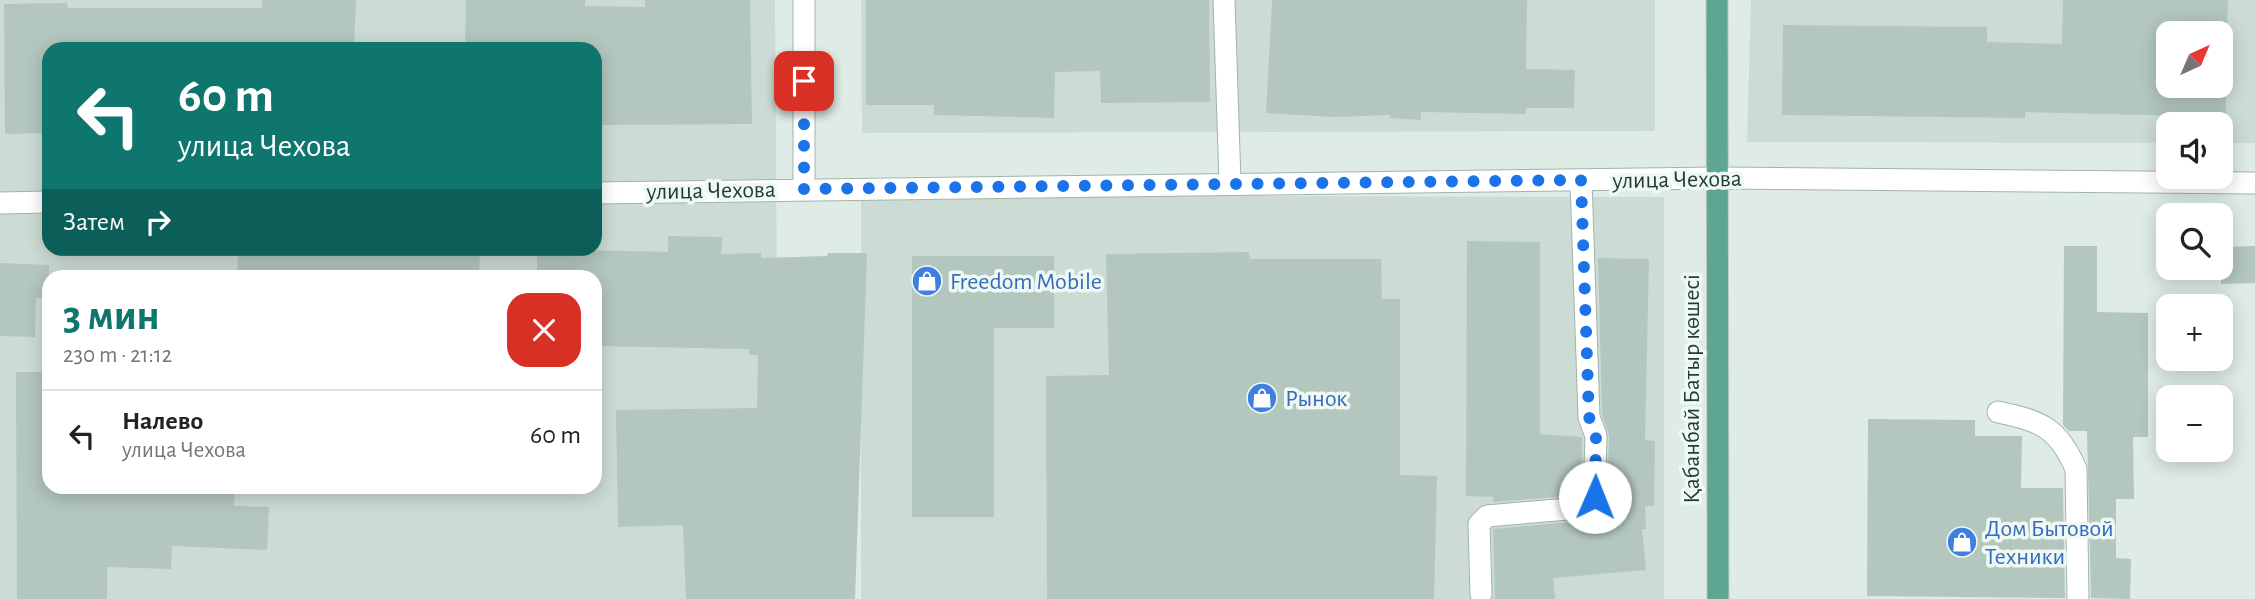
<!DOCTYPE html>
<html lang="ru">
<meta charset="utf-8">
<style>
body{margin:0;font-family:"Alegreya Sans",sans-serif;background:#f2f2f2;color:#222;height:100vh;display:flex;flex-direction:column;font-size:26px;white-space:nowrap}
*{box-sizing:border-box;margin:0}
p{font-size:23px;color:#767676}
.icon{flex:none;width:38px;height:38px;fill:none;stroke:currentColor;stroke-width:2;stroke-linecap:round;stroke-linejoin:round}
.map{position:relative;flex:1;overflow:hidden}
.side{position:absolute;left:42px;top:270px;width:560px;height:224px;display:flex;flex-direction:column;background:#fff;border-radius:21px;box-shadow:0 4px 18px #0003}
.side>*{flex:none}
.guide{position:absolute;left:42px;top:42px;width:560px;height:214px;border-radius:21px;box-shadow:0 4px 18px #0003;background:#0f766e;color:#fff;overflow:hidden}
.needle{width:46px;rotate:44deg}
.fabs{position:absolute;left:2156px;top:21px;display:grid;gap:14px}
.fabs a{display:grid;place-items:center;width:77px;height:77px;border-radius:14px;background:#fff;box-shadow:0 4px 18px #0003;font-size:35px}
.pin{position:absolute;display:grid;place-items:center;width:60px;height:60px;color:#fff;margin:-30px;border-radius:14px;box-shadow:0 4px 10px #0006}
.me{position:absolute;width:77px;margin:-38px;rotate:1deg;stroke-linejoin:round;filter:drop-shadow(0 0 5px #0008)}
.turn{display:flex;align-items:center;gap:24px;height:147px;padding:0 21px;font-size:32px}
.turn .icon{width:91px;height:91px;stroke-width:2.5}
.turn b{display:block;font-size:49px;line-height:60px}
.then{display:flex;align-items:center;height:66px;padding:0 21px;background:#0003;gap:14px;font-size:26px}
.round{display:grid;place-items:center;flex:none;width:74px;height:74px;border-radius:21px;background:#f2f2f2}
.overview{display:flex;align-items:center;justify-content:space-between;height:119px;padding:0 21px}
h1{font-size:42px;font-weight:600;line-height:52px;color:#0f766e}
ul{padding:0;list-style:none}
li{display:flex;align-items:center;gap:21px;height:91px;padding:0 21px;border-top:2px solid #e0e0e0}
li div{flex:1}
li b{display:block;font-size:26px}
li em{font-style:normal}
.map>svg:first-child{display:block}
.built{fill:#ccdcd4;fill-rule:evenodd}
.building{fill:#b3c7be}
.lines{fill:none;stroke-linecap:round;stroke-linejoin:round}
.minor-casing{stroke:#a1b4ac;stroke-width:23}
.major-casing{stroke:#c0c9c6;stroke-width:23}
.minor{stroke:#fff;stroke-width:21}
.major{stroke:#5ea691;stroke-width:21}
.route{stroke:#1a73e8;stroke-width:12;stroke-dasharray:0 21.6}
.labels{text-anchor:middle;stroke-width:7;stroke-linejoin:round;paint-order:stroke}
.street-label{font-size:24px;fill:#1e3d33;stroke:#eff8f3}
.shop-label{font-size:24px;fill:#366cbe;stroke:#eff8f3;text-anchor:start}
</style>
<div class="map">
<svg width="2255" height="599" viewBox="0 0 2255 599">
<rect width="100%" height="100%" fill="#deece5"/>
<path class="built" d="M0,0H775L779,599H0ZM49,49H595V248H49ZM49,276H595V486H49Z
M861,0H1655V131L862,133Z
M1751,0H2255V143H2221V124H2168V143L1747,142ZM2168,33H2221V86H2168Z
M861,195L1664,197V599H861Z"/>
<path class="building" d="M262,0H356L354,49H49V133L5,134L4,4L67,3L68,8H262Z
M466,0H585V6L645,7V0H750L752,124L595,125V49H465Z
M866,0H1209L1210,102L1101,103L1100,71L1055,72L1054,118L934,115V105H866Z
M1272,0H1527L1526,69L1575,70L1574,108H1526L1525,114L1421,112V120L1390,118V115L1333,117L1266,113Z
M2063,0H2228L2227,33H2168V86H2226V117L2025,112V118L1782,115L1783,25L1987,27V42L2062,44Z
M668,236L722,237L721,254L761,253V258L827,256L828,253H867L855,599H686L683,525L618,527L616,410L757,408L758,355H749V349L595,346V276H537V249L668,252Z
M1467,241L1540,242V434L1582,437L1581,495L1493,502V497L1466,496Z
M2064,246H2097V312L2148,313V437H2133L2134,499H2116V558L2131,559L2130,599L2091,598L2087,431H2069L2063,425Z
M2255,246V283L2221,284V247Z
M238,248L480,253L479,276H237Z
M1249,252L1250,259H1381L1382,299H1400V475L1437,476L1434,599H1047L1046,376L1109,375L1106,254Z
M912,256H1054V328H994V517H912Z
M1598,258L1649,259L1645,440L1655,441L1654,506H1645L1646,529H1642L1646,570L1553,578L1555,599H1495L1493,529L1593,520L1601,515L1607,504L1609,436L1602,414Z
M0,263L49,265V298H36L35,337L0,336Z
M16,372H49V486H235L234,506L269,507L267,550L172,546L171,569L107,567V599H17Z
M1868,419L1975,420V436H2022L2021,488H2063L2065,598L1867,596Z"/>
<g class="lines">
<g class="minor-casing">
<path id="minor" d="M1224,0L1230,182
M804,189V0
M595,193L1717,178L2255,183
M0,203L49,202
M1998,412C2040,421 2058,427 2076,469L2078,599
M1481,594L1479,524L1487,516L1591,507L1594,503L1596,436L1589,417L1581,180"/>
</g>
<g class="major-casing">
<path id="major" d="M1717,0L1718,599"/>
</g>
<use href="#minor" class="minor"/>
<use href="#major" class="major"/>
</g>
<g class="lines">
<path class="route" d="M804,81V189L1581,180L1589,417L1596,436L1595,497"/>
</g>
<defs>
<g id="shop-disc" transform="scale(1.575)"><circle r="9.5" fill="#3f7fe0" stroke="#eff8f3"/><path d="M-5-2.5h2.3a2.7 3.5 0 0 1 5.4 0H5L5.5 6h-11ZM-1.5-2.5h3a1.5 2.3 0 0 0-3 0Z" fill="#fff"/></g>
</defs>
<g fill-rule="evenodd">
<use href="#shop-disc" x="927" y="281"/>
<use href="#shop-disc" x="1262" y="398"/>
<use href="#shop-disc" x="1962" y="542"/>
</g>
<g class="labels">
<g class="street-label">
<text transform="translate(1677 179) rotate(-1)" y="8">улица Чехова</text>
<text transform="translate(711 190) rotate(-1)" y="8">улица Чехова</text>
<text transform="translate(1691 389) rotate(-90)" y="8">Қабанбай Батыр көшесі</text>
</g>
<g class="shop-label">
<text x="950" y="289">Freedom Mobile</text>
<text x="1285" y="406">Рынок</text>
<text x="1985" y="536">Дом Бытовой<tspan x="1985" dy="28">Техники</tspan></text>
</g>
</g>
</svg>
<div class="fabs">
<a><svg class="needle" viewBox="-14 -14 28 28"><path d="M0-13l5 13h-10z" fill="#e53935"/><path d="M0 13l5-13h-10z" fill="#767676"/></svg></a>
<a><svg class="icon" aria-label="sound" viewBox="0 0 24 24"><path d="M4 9h4l5-4v14l-5-4H4zM17 9q2 3 0 6"/></svg></a>
<a><svg class="icon" aria-label="search" viewBox="0 0 24 24"><circle cx="10" cy="10" r="6"/><path d="M15 15l6 6"/></svg></a>
<a>+</a>
<a>−</a>
</div>
<div class="pin" style="left:804px;top:81px;background:#d93025"><svg class="icon" aria-label="arrive" viewBox="0 0 24 24"><path d="M6 21V4h12l-3 4 3 4H6"/></svg></div>
<svg class="me" style="left:1595px;top:497px" viewBox="-20 -20 40 40"><circle r="19" fill="#fff"/><path d="M0-13L10 11 0 6-10 11z" fill="#1a73e8"/></svg>
<div class="guide">
<div class="turn"><svg class="icon" aria-label="left" viewBox="0 0 24 24"><path d="M17 20v-9H6M10 6l-5 5 5 5"/></svg><div><b>60 m</b>улица Чехова</div></div>
<div class="then">Затем<svg class="icon" aria-label="right" viewBox="0 0 24 24"><path d="M7 20v-9h11M14 6l5 5-5 5"/></svg></div>
</div>
<section class="side">
<div class="overview"><div><h1>3 мин</h1><p>230 m · 21:12</p></div><a class="round" style="background:#d93025;color:#fff"><svg class="icon" aria-label="close" viewBox="0 0 24 24"><path d="M6 6l12 12M18 6L6 18"/></svg></a></div>
<ul>
<li><svg class="icon" aria-label="left" viewBox="0 0 24 24"><path d="M17 20v-9H6M10 6l-5 5 5 5"/></svg><div><b>Налево</b><p>улица Чехова</p></div><em>60 m</em></li>
</ul>
</section>
</div>
